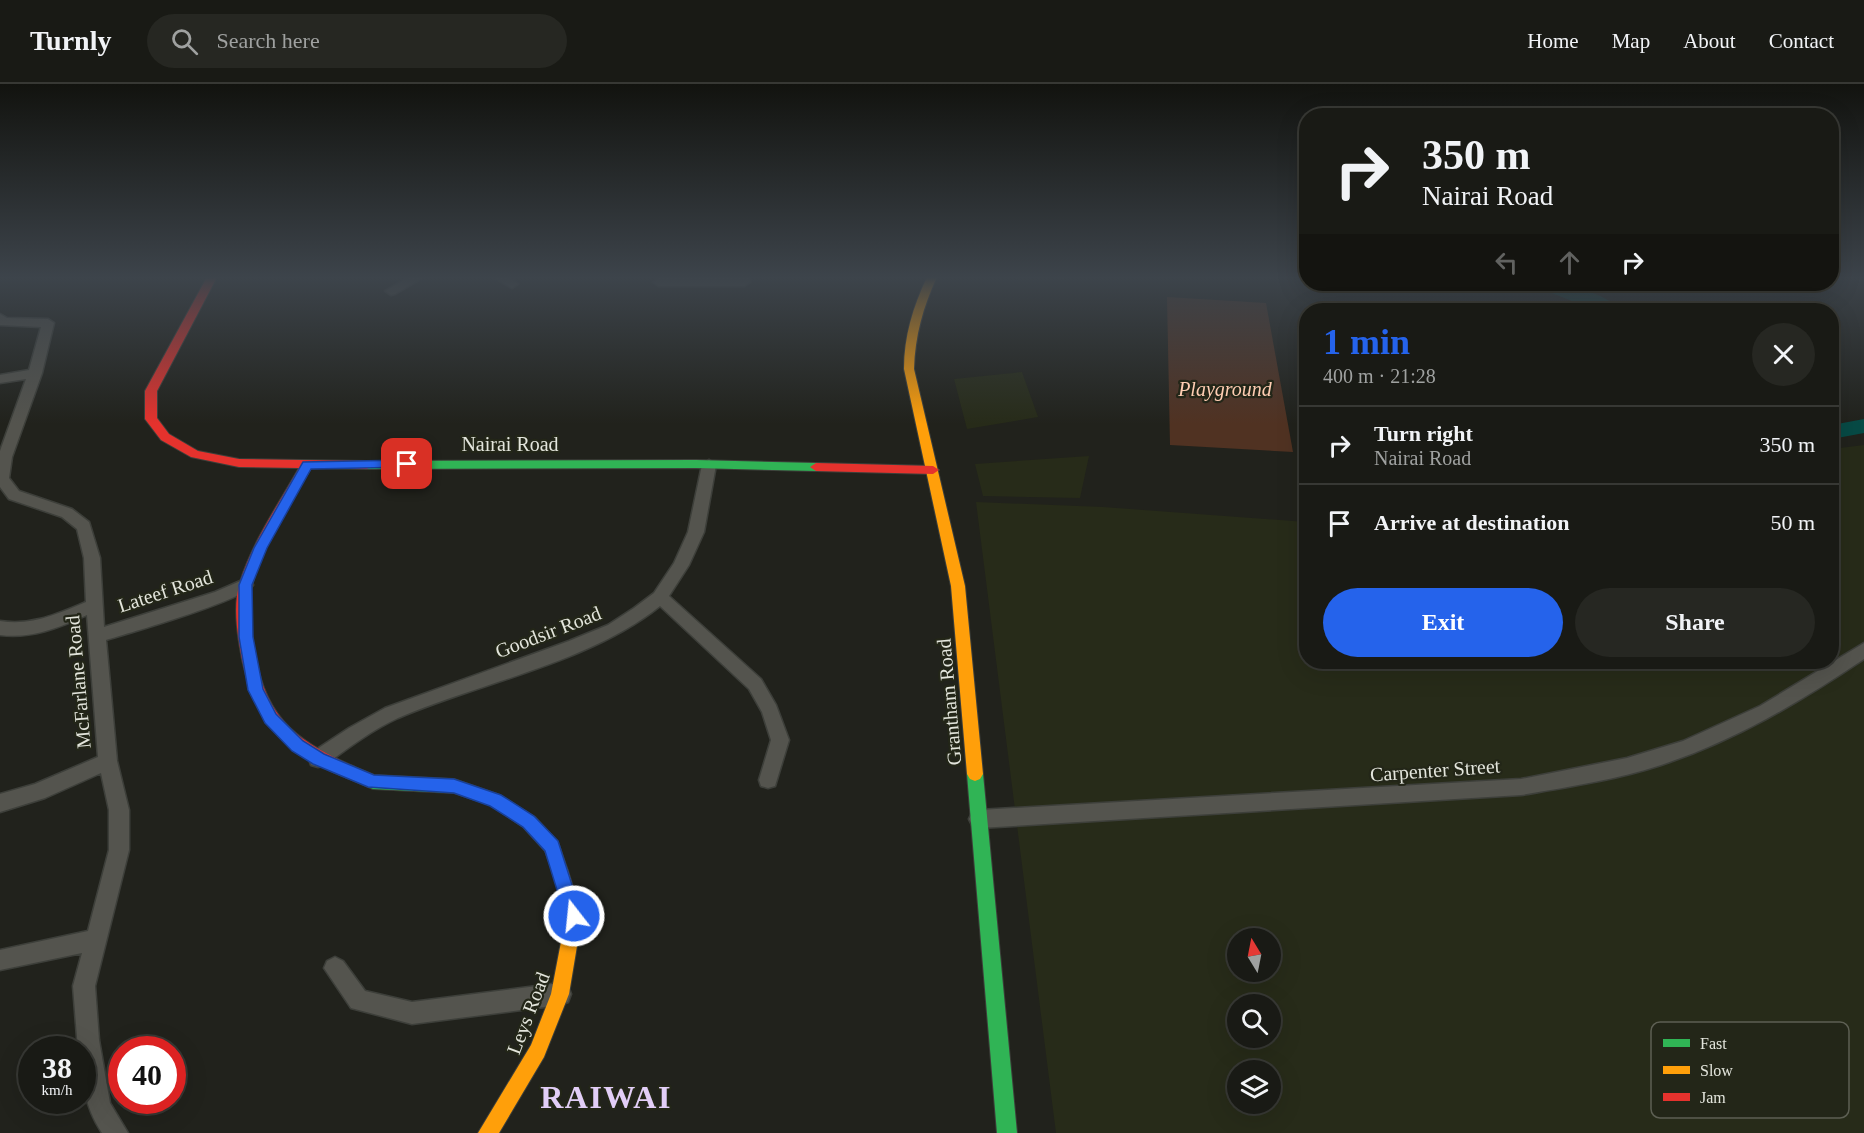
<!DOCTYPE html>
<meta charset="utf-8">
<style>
body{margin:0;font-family:Georgia,serif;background:#262722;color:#f1f3f6;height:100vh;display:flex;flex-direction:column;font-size:22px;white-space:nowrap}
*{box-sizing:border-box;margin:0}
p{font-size:20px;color:#9fa1a0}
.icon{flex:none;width:33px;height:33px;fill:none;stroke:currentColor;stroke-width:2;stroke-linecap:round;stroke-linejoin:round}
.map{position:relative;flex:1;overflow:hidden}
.side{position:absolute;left:1299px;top:219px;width:540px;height:366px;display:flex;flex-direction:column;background:#191a15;border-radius:24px;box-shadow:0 6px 24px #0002,0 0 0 2px #373834}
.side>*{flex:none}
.guide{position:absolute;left:1299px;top:24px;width:540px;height:183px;border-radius:24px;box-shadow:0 6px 24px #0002,0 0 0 2px #373834;background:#191a15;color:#f1f3f6;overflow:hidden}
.needle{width:39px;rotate:350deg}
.buttons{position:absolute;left:1227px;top:844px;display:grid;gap:12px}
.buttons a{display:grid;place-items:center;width:54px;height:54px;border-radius:50%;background:#191a15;box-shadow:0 6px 24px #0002,0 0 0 2px #373834;font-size:30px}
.speed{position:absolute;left:18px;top:952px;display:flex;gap:12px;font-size:30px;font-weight:700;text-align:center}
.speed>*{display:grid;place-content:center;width:78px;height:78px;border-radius:50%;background:#191a15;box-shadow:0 6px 24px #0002,0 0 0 2px #373834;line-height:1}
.speed small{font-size:15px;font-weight:400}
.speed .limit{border:9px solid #d22;background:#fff;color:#111}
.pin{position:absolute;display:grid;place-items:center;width:51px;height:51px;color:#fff;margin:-26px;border-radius:12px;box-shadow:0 3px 9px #0006}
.me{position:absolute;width:66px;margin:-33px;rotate:344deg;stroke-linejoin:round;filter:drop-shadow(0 0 4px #0008)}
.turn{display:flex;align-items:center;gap:21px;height:126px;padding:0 24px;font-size:27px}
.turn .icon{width:78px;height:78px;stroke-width:2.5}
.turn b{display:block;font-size:42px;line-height:51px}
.lanes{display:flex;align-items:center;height:57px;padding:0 24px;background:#0003;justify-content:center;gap:30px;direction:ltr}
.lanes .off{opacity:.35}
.round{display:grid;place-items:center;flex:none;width:63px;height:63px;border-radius:32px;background:#262722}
.summary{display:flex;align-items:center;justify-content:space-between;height:102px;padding:0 24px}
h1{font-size:36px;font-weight:800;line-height:45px;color:#2563eb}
.primary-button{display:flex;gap:12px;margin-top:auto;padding:12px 24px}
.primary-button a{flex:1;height:69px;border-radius:36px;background:#2563eb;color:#fff;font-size:24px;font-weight:800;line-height:69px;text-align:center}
.primary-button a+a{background:#262722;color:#f1f3f6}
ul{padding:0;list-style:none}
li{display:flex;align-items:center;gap:18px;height:78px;padding:0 24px;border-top:2px solid #373834}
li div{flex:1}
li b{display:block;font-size:22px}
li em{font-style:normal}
header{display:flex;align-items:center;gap:36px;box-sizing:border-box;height:84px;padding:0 30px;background:#191a15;border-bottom:2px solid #373834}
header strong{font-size:28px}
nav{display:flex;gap:33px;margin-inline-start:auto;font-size:21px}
.search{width:420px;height:54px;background:#262722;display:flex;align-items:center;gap:15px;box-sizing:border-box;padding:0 21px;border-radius:33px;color:#9fa1a0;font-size:22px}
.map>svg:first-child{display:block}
.built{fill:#272b19;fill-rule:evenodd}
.green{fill:#503222}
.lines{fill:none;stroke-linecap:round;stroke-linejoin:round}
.river{fill:#074a45;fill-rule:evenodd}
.street-casing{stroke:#3d3f3a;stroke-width:3}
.fast-casing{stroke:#3d3f3a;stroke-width:2}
.slow-casing{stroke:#3d3f3a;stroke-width:2}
.jam-casing{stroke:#3d3f3a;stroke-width:2}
.street{fill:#54544e;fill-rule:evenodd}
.fast{fill:#30b455;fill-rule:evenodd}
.slow{fill:#ff9f0a;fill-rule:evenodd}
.jam{fill:#e5322d;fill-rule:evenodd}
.wall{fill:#4e4c41}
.route{fill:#2563eb;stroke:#184099;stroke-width:1.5}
.labels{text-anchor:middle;stroke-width:4.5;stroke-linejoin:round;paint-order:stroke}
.park-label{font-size:20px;font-style:italic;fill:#fecdb2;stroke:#232618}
.street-label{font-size:20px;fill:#e3e5dc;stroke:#232618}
.near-district-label{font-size:32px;font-weight:bold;letter-spacing:1.5px;fill:#e2cef7;stroke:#232618}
.key{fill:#232618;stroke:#5d5f53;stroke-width:1.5}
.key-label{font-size:16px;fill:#e3e5dc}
</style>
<header>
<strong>Turnly</strong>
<div class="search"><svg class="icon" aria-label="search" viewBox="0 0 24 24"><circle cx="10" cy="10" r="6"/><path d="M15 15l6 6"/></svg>Search here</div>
<nav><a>Home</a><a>Map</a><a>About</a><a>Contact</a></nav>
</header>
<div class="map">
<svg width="1864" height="1049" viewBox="0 0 1864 1049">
<rect width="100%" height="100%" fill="#21221c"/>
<path class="built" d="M1022,288L1038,333L967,345L954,295Z
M1864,361V1049H1056L976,418L1103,423L1306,438V578H1832V365ZM1238,855H1270V888H1238ZM1238,921H1270V954H1238ZM1238,987H1270V1020H1238Z
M1089,372L1080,414L983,412L975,380Z"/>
<path class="green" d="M1167,213L1266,219L1293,368L1170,361Z"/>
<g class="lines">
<path class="river" d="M1537,200C1558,198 1606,207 1619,226H1595L1539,204Z
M1864,335V349L1832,355V341Z"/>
<g class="street-casing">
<path id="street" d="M409,193H424L395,210L391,211L385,207Z
M493,193H508L518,200L512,204Z
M739,193H751L750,198L744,202H659L653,198L659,194Z
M0,230L7,234L48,235L54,239L42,289L12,373L9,394L19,407L72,425L89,438L100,474L104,543L215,508L245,495L251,497L253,501C245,516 129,549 106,556L117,677L129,726V766L95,902L99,956L110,1019L128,1049H102C84,1021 82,999 82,966H78L73,902L82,869L0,886V866L88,847L109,766V726L101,689L45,714L0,728V710L35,700L98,673L87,531C59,544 31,555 0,551V537C32,542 57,530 86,518L84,474L77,445L62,433L9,415L0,403V367L26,295L0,299V291L29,286L41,243L0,241Z
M709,376L716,381L704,448L689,481L669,512L761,595L776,621L789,656L775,702L768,704L761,702L759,696L771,656L762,628L749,605L660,522C589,579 481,598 398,634C372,646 348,664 325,681L318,683L311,681L309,675L311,669L349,644L385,624L569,557L608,541L634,524L654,509L674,479L688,448L702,381Z
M1864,559V575C1800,618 1734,657 1661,681C1615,696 1568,703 1521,711L979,744L972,741L969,735L972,729L979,726L1521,695L1627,674L1683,657L1760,622Z
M335,873L343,877L365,907L412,918L560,899L568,902L571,910L568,918L560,921L412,940L351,924L324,884L327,877Z"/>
</g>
<g class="fast-casing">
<path id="fast" d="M696,376L816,379L822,383L816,387L696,384L367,385L361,381L367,377Z
M350,681L374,691L454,695L500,711L535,733L558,758L568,787L566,792L560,795L554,792L545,767L523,743L490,721L454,709L373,705L345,693L342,688L345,683Z
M975,683L980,685L983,690L1017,1049H997L967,690L970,685Z"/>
</g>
<g class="slow-casing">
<path id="slow" d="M927,193H937C923,223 915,252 914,285L965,502L983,690L980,695L975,697L970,695L967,690L951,502L904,285C904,252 913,223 927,193Z
M560,779L566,782L568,787L582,832L569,910L544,973L499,1049H478L531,961L551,910L566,832L552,787L554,782Z"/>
</g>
<g class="jam-casing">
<path id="jam" d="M207,193H217L157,307V334L169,350L198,367L239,375L367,377L373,381L367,385L311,384C290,421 265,457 253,498C247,516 250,538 253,557C263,631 290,654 355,683L358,688L355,693L350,695C281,670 249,630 239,558C236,539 234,517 240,498C253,457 278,421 299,384L239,383L191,373L161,356L145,335V307Z
M816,379L933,382L939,386L933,390L816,387L810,383Z"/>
</g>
<use href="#street" class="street"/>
<use href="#fast" class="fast"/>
<use href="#slow" class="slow"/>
<use href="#jam" class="jam"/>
</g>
<path class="wall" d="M1046,193H1065L1064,195Z"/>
<linearGradient id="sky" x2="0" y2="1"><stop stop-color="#12130f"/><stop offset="0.57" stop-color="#3d444b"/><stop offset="1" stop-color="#3d444b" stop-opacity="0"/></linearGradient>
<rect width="1864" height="340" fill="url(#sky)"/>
<path class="route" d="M407,376L413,380L412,383L311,385L267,464L252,501L253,553L263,605L276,630L303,657L324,670L374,691L454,695L501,711L534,732L558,757L582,832L580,838L574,840L568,838L565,832L545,767L523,743L490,722L454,709L368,703L313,680L292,667L265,639L248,606L239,553V501L254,464L303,378Z"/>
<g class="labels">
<g class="park-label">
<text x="1225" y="312">Playground</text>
</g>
<g class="street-label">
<text x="510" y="367">Nairai Road</text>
<text transform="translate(165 507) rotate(-18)" y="7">Lateef Road</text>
<text transform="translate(548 548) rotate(-21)" y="7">Goodsir Road</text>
<text transform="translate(78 598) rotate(-95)" y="7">McFarlane Road</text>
<text transform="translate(949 618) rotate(-95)" y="7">Grantham Road</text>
<text transform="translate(1435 686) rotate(-4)" y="7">Carpenter Street</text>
<text transform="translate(528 929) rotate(-69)" y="7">Leys Road</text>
</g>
<g class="near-district-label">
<text x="606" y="1024">RAIWAI</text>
</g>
</g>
<rect x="1651" y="938" width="198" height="96" rx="9" class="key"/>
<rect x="1663" y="955" width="27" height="8" fill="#30b455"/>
<rect x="1663" y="982" width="27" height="8" fill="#ff9f0a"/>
<rect x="1663" y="1009" width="27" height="8" fill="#e5322d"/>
<g class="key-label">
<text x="1700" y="965">Fast</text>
<text x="1700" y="992">Slow</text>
<text x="1700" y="1019">Jam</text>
</g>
</svg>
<div class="buttons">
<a><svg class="needle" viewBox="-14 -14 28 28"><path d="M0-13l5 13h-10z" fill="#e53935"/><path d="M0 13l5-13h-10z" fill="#9fa1a0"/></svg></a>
<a><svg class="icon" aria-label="search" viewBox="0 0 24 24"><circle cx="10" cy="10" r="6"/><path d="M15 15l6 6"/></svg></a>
<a><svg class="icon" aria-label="layers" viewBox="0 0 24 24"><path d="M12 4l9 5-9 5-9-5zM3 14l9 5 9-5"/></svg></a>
</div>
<div class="speed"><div>38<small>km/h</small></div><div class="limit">40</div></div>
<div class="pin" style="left:407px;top:380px;background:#d93025"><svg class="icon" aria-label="arrive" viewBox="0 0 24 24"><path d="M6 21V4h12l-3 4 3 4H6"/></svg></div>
<svg class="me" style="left:574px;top:832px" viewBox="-20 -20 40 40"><circle r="17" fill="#2563eb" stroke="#fff" stroke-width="3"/><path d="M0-11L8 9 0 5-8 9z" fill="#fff"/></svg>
<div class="guide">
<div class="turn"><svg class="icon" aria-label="right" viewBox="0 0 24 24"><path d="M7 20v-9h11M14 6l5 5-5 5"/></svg><div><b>350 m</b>Nairai Road</div></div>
<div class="lanes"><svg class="icon off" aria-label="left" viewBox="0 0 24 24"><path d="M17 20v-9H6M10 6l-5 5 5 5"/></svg><svg class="icon off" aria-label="ahead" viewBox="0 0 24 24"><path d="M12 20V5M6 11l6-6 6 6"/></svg><svg class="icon" aria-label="right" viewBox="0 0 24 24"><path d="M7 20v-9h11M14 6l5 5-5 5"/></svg></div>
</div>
<section class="side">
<div class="summary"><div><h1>1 min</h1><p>400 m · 21:28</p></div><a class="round"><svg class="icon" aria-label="close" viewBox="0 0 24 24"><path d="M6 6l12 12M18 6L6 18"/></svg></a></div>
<ul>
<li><svg class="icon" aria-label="right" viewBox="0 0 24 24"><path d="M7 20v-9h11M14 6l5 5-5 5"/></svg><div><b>Turn right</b><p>Nairai Road</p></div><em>350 m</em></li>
<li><svg class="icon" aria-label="arrive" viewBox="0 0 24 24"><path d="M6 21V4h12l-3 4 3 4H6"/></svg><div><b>Arrive at destination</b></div><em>50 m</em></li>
</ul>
<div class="primary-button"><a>Exit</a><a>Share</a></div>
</section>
</div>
